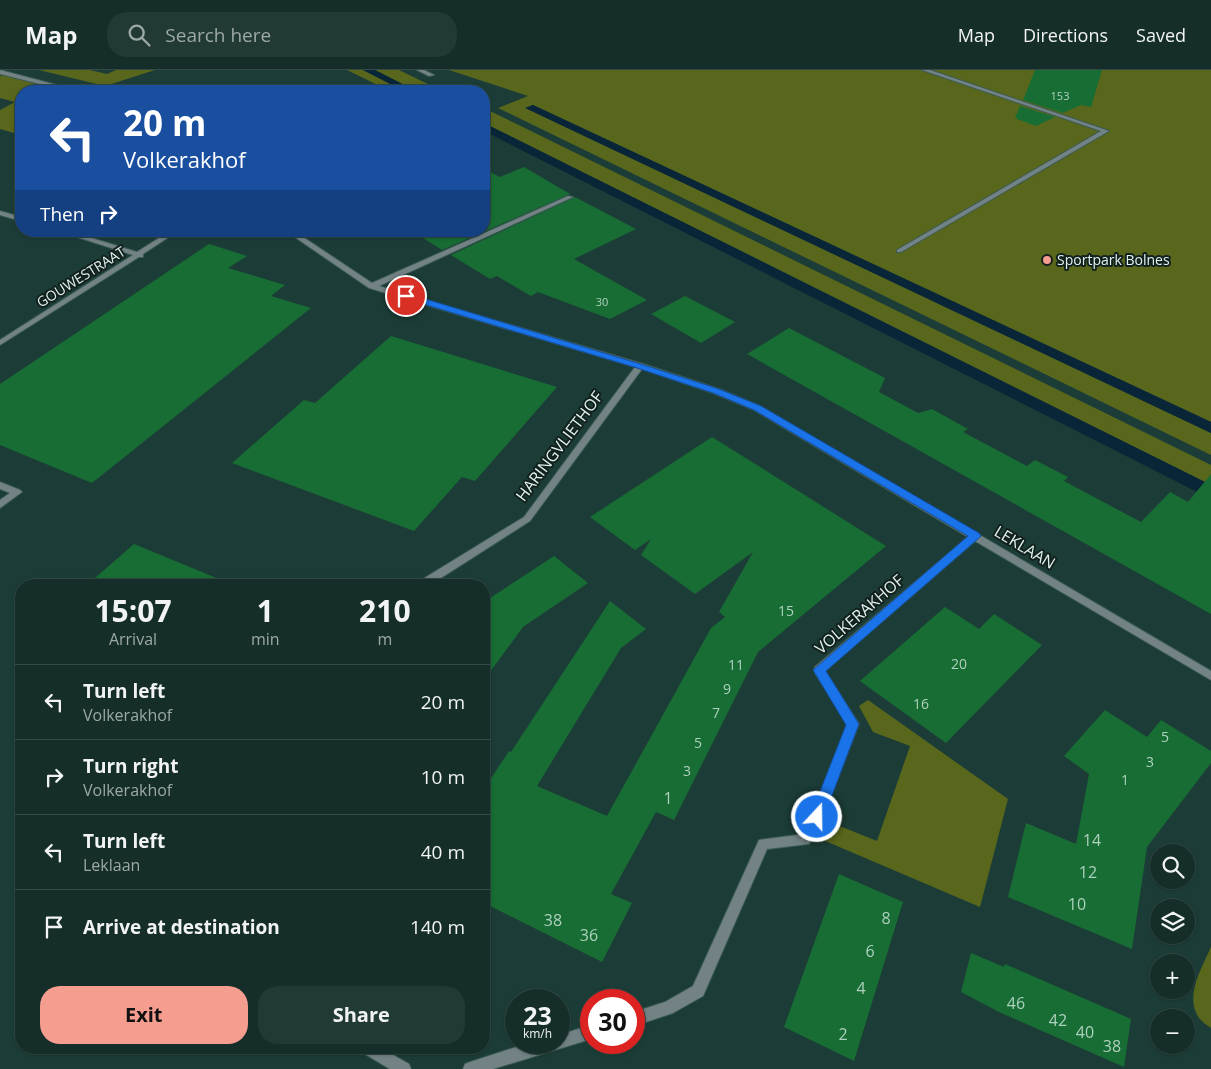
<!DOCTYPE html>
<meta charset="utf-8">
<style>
body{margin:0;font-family:"Open Sans",sans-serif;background:#223a35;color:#f1f3f6;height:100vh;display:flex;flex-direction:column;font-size:19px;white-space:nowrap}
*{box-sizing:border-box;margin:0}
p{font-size:16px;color:#9da8a8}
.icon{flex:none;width:28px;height:28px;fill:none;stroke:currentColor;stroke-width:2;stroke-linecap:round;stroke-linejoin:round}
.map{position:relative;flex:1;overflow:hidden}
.side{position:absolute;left:15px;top:509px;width:475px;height:475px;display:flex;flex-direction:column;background:#152e29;border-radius:20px;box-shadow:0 1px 4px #0004,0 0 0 1px #344a46}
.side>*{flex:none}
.guide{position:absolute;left:15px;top:15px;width:475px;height:152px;border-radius:20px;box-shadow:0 1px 4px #0004,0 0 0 1px #344a46;background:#1a4fa0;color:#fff;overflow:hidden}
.controls{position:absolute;left:1150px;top:774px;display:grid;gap:10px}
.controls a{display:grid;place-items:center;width:45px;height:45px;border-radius:50%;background:#152e29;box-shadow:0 1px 4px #0004,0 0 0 1px #344a46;font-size:25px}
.speed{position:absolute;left:505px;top:919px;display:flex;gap:10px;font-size:25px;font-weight:700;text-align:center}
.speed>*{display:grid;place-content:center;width:65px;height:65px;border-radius:50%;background:#152e29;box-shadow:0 1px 4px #0004,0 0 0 1px #344a46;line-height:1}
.speed small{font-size:12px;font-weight:400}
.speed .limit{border:8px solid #d22;background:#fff;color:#111}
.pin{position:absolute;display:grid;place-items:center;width:42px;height:42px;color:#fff;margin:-21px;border:2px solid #fff;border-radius:50%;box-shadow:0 1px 5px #0007}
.me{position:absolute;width:55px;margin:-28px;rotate:21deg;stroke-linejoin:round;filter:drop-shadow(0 0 4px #0008)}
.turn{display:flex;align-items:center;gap:18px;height:105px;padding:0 25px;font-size:22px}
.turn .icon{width:65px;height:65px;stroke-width:2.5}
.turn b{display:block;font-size:35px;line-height:42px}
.then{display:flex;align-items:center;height:48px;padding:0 25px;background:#0003;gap:10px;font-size:19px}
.eta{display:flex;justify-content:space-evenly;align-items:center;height:85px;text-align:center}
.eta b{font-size:30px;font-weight:700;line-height:35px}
.action{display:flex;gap:10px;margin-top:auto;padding:10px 25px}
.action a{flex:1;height:58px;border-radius:20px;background:#f59d8f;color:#111;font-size:20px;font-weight:700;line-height:58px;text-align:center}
.action a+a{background:#223a35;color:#f1f3f6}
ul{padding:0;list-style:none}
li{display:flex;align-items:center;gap:15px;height:75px;padding:0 25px;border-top:1px solid #344a46}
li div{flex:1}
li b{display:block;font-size:19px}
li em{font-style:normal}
header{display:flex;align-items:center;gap:30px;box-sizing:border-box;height:70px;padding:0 25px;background:#152e29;border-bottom:1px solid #344a46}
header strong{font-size:24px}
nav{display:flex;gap:28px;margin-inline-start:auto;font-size:18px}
.search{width:350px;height:45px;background:#223a35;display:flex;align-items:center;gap:12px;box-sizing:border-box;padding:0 18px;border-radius:20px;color:#9da8a8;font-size:19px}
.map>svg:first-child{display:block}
.green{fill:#59671c}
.water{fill:#082638}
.building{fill:#176d33}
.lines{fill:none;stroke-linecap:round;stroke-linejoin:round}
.service-casing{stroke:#3b5a54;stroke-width:2}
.minor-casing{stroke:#3b5a54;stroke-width:2}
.service{fill:#738385;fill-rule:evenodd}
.minor{fill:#738385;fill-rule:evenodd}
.route{fill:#1a73e8;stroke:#114b97}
.poi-dot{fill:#f59d8f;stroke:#13211e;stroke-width:2}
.labels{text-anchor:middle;stroke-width:4;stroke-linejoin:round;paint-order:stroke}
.far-number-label{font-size:11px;fill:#add1be}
.far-poi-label{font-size:14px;fill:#dff2ed;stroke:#13211e;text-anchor:start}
.far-street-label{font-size:14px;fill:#dff2ed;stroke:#13211e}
.number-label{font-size:14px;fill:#add1be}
.street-label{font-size:16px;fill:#dff2ed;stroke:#13211e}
.near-number-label{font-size:16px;fill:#add1be}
</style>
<header>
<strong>Map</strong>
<div class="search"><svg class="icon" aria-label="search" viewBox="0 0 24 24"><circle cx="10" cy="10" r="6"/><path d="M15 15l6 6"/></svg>Search here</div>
<nav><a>Map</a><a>Directions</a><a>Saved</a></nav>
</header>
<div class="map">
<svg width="1211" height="999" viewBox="0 0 1211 999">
<rect width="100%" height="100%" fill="#1c3d37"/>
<path class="green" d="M39,0H90L107,4L116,0H155L105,16Z
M347,0H363L404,21H390Z
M375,0H399L442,21H416Z
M449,0H1211V352L533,35L526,38L1211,363V385L498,38L528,26Z
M4,5L65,21H21V65L0,59V40L15,32L0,28V6Z
M490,41L1211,395V415L484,53V43Z
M868,630L1008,729L980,837L816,767L822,749L877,771L910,676L873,662L859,636Z
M1211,877V958C1207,955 1202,952 1199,948C1184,926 1202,898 1211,877Z"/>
<path class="water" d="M363,0H375L416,21H404Z
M533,35L1211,352V363L525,38Z
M484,53L1211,415V429L484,61Z"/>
<path class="building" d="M1035,0H1102L1091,37L1081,35L1063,43L1023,30Z
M1020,36L1055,47L1036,56L1015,48Z
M524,97L570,124L442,180L412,161H484V99L500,107Z
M575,127L636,159L574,189L647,230L610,249L538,222L531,226L497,206L490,209L451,185Z
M209,174L247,186L228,198L285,215L271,226L311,238L92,413L0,375V314Z
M685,226L735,252L701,273L651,244Z
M789,258L885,308L879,322L918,343L932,339L968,359L963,362L1027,396L1035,390L1068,407L1064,411L1141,452L1170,422L1188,432L1211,404V544L747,284Z
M391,266L557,317L475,411L462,407L414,461L232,393L304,330L315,333Z
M712,367L886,476L758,582L674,750L656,742L611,824L632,833L602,892L484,833V719L509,681L511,682L610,531L646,559L621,578L537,716L607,746L711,558L725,547L719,542L753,482L695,524L641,485L651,469L635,480L590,447Z
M134,474L231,514V515H87Z
M554,486L588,513L523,557L484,610V532Z
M945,537L979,559L994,544L1042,575L946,673L860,611Z
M1105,640L1147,667L1161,650L1211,681V693L1147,777L1132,879L1008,827L1026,753L1076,774L1089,704L1064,686Z
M839,804L903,832L854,991L784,957Z
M971,883L1004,897L1005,894L1131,949L1124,997L1001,943L961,922Z"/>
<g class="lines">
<g class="service-casing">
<path id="service" d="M922,0H930L1109,61L901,182H897V180L1101,61Z"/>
</g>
<g class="minor-casing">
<path id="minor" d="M0,0L76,20L77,21H68L0,4Z
M417,0H424L434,5L429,6Z
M568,126L573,127L379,216L643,294L719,319L760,336L1211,601V610L975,471L825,601L859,654L821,751L817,753L813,751L811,747L847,654L815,603L814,600L815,597L968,467L754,340L713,323L642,299L530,451L430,515H417L418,512L524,447L635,297L369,218L286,161H294L372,213Z
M0,141L21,147V151L0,145Z
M58,161H69L137,182L170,161H178L143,184V187H139L0,275V270L133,185Z
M0,412L20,420L22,422L0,438V430L10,423L0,419Z
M805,764L809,766L811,770L809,774L767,779L703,926L673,943L634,956V942L665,932L693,916L759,770Z
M591,955V969L493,999H463L465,994L470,992L532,972H559V965Z
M361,978H381L409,994L411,999H390L363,983Z"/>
</g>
<use href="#service" class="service"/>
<use href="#minor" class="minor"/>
</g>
<path class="route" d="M403,224H409L644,295L719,319L761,336L979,463L981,466L979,468L826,601L859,654L822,752L817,753L812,752L810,747L846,655L813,600L968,466L754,340L713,323L637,298L403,228Z"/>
<circle class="poi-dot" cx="1047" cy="190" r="5"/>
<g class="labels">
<g class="far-number-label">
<text x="1060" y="30">153</text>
<text x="602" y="236">30</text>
</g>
<g class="far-poi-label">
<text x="1057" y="195">Sportpark Bolnes</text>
</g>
<g class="far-street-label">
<text transform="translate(81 207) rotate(-32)" y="5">GOUWESTRAAT</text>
</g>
<g class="number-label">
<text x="786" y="546">15</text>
<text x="959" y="599">20</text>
<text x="736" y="600">11</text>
<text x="727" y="624">9</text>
<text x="921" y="639">16</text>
<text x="716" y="648">7</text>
<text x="1165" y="672">5</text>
<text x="698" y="678">5</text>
<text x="1150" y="697">3</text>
<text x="687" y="706">3</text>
<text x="1125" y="715">1</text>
</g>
<g class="street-label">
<text transform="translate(559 376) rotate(-53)" y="6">HARINGVLIETHOF</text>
<text transform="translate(1025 477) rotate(31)" y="6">LEKLAAN</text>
<text transform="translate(859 544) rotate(-41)" y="6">VOLKERAKHOF</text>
</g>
<g class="near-number-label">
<text x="668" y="734">1</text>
<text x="1092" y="776">14</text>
<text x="1088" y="808">12</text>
<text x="1077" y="840">10</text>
<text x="886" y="854">8</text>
<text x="553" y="856">38</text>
<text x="589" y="871">36</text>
<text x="870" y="887">6</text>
<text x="861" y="924">4</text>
<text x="1016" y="939">46</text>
<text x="1058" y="956">42</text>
<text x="1085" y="968">40</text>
<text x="843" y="970">2</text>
<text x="1112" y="982">38</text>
</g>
</g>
</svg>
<div class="controls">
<a><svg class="icon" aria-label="search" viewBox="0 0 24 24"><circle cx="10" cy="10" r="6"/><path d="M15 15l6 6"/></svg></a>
<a><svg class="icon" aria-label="layers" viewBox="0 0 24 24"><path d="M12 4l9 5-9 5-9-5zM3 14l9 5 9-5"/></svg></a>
<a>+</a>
<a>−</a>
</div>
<div class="speed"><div>23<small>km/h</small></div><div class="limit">30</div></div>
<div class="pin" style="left:406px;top:226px;background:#d93025"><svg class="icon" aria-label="arrive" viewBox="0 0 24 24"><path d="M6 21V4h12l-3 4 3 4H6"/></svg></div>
<svg class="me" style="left:817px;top:747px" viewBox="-20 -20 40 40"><circle r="17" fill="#1a73e8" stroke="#fff" stroke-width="3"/><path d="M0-11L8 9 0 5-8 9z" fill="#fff"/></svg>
<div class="guide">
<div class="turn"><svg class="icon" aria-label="left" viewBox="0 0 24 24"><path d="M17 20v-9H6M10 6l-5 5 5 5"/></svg><div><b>20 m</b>Volkerakhof</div></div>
<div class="then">Then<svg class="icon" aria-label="right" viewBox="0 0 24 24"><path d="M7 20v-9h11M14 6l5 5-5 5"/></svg></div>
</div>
<section class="side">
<div class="eta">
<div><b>15:07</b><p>Arrival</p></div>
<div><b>1</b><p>min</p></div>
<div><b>210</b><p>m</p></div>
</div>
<ul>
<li><svg class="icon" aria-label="left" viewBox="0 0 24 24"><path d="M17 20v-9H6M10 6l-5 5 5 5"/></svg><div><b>Turn left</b><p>Volkerakhof</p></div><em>20 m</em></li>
<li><svg class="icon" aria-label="right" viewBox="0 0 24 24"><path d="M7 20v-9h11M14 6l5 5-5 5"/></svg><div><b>Turn right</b><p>Volkerakhof</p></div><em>10 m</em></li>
<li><svg class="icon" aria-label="left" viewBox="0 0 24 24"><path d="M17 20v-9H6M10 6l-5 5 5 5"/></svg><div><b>Turn left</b><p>Leklaan</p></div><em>40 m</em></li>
<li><svg class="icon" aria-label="arrive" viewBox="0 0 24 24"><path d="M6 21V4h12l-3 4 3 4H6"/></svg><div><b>Arrive at destination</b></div><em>140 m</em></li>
</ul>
<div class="action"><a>Exit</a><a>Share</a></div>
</section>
</div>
